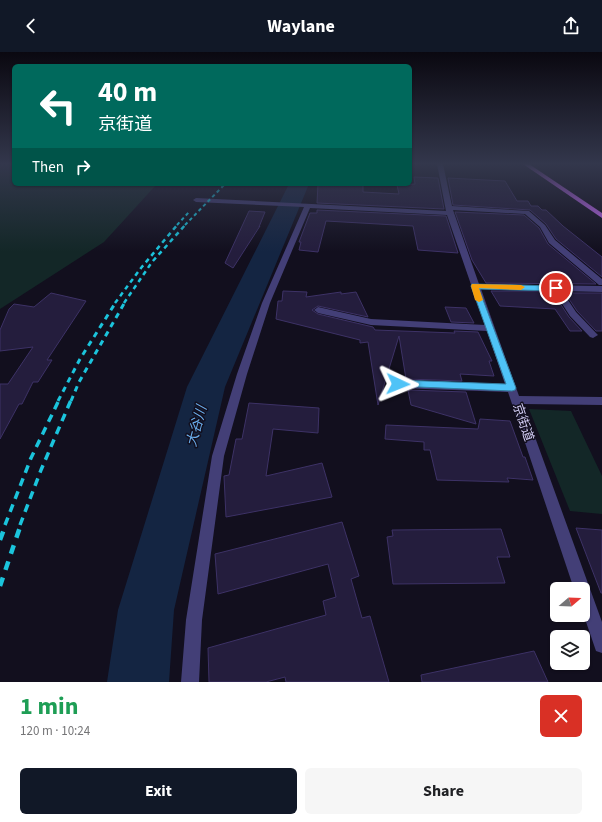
<!DOCTYPE html>
<meta charset="utf-8">
<style>
body{margin:0;font-family:"Source Sans 3","Noto Sans JP",sans-serif;background:#f6f6f6;color:#202124;height:100vh;display:flex;flex-direction:column;font-size:15px;white-space:nowrap}
*{box-sizing:border-box;margin:0}
p{font-size:13px;color:#757577}
.icon{flex:none;width:22px;height:22px;fill:none;stroke:currentColor;stroke-width:2;stroke-linecap:round;stroke-linejoin:round}
.map{position:relative;height:630px;overflow:hidden}
.panel{display:flex;flex-direction:column;background:#fff;flex:1}
.panel>*{flex:none}
.hud{position:absolute;left:12px;top:12px;width:400px;height:122px;border-radius:6px;box-shadow:0 1px 3px #0004;background:#00695c;color:#fff;overflow:hidden}
.needle{width:26px;rotate:71deg}
.buttons{position:absolute;left:550px;top:530px;display:grid;gap:8px}
.buttons a{display:grid;place-items:center;width:40px;height:40px;border-radius:6px;background:#fff;box-shadow:0 1px 3px #0004;font-size:20px}
.pin{position:absolute;display:grid;place-items:center;width:34px;height:34px;color:#fff;margin:-17px;border:2px solid #fff;border-radius:50%;box-shadow:0 1px 4px #0007}
.me{position:absolute;width:44px;margin:-22px;rotate:92deg;stroke-linejoin:round;filter:drop-shadow(0 0 3px #0008)}
.turn{display:flex;align-items:center;gap:14px;height:84px;padding:0 20px;font-size:18px}
.turn .icon{width:52px;height:52px;stroke-width:2.5}
.turn b{display:block;font-size:28px;line-height:34px}
.then{display:flex;align-items:center;height:38px;padding:0 20px;background:#0003;gap:8px;font-size:15px}
.round{display:grid;place-items:center;flex:none;width:42px;height:42px;border-radius:6px;background:#f6f6f6}
.headline{display:flex;align-items:center;justify-content:space-between;height:68px;padding:0 20px}
h1{font-size:24px;font-weight:700;line-height:30px;color:#1e9e55}
.action{display:flex;gap:8px;margin-top:auto;padding:8px 20px}
.action a{flex:1;height:46px;border-radius:6px;background:#111827;color:#fff;font-size:16px;font-weight:700;line-height:46px;text-align:center}
.action a+a{background:#f6f6f6;color:#202124}
header{display:flex;justify-content:space-between;align-items:center;height:52px;padding:0 20px;background:#111827;color:#fff;font-size:18px;font-weight:700}
.map>svg:first-child{display:block}
.green{fill:#132727}
.lines{fill:none;stroke-linecap:round;stroke-linejoin:round}
.river{fill:#142542;fill-rule:evenodd}
.building{fill:#241d3d;stroke:#3d3266}
.minor{fill:#433f77;fill-rule:evenodd}
.primary{fill:#bd65ec;fill-rule:evenodd}
.rail-far4{stroke:#1bc4dc;stroke-width:2;stroke-dasharray:3.5 3;stroke-linecap:butt}
.rail-far3{stroke:#1bc4dc;stroke-width:2.5;stroke-dasharray:4.5 4;stroke-linecap:butt}
.rail-far2{stroke:#1bc4dc;stroke-width:3;stroke-dasharray:5.5 5;stroke-linecap:butt}
.rail-far1{stroke:#1bc4dc;stroke-width:3.5;stroke-dasharray:8 6;stroke-linecap:butt}
.rail{stroke:#1bc4dc;stroke-width:4.5;stroke-dasharray:9 8;stroke-linecap:butt}
.route{fill:#4fc3f7;stroke:#337fa1}
.slow{fill:#f59e0b}
.labels{text-anchor:middle;stroke-width:3;stroke-linejoin:round;paint-order:stroke}
.street-label{font-size:13px;fill:#d7d1f9;stroke:#120f1e}
.water-label{font-size:14px;font-style:italic;fill:#6baeed;stroke:#120f1e}
</style>
<header><svg class="icon" aria-label="back" viewBox="0 0 24 24"><path d="M15 5l-7 7 7 7"/></svg>Waylane<svg class="icon" aria-label="share" viewBox="0 0 24 24"><path d="M12 15V3M7 8l5-5 5 5M5 13v7h14v-7"/></svg></header>
<div class="map">
<svg width="602" height="630" viewBox="0 0 602 630">
<rect width="100%" height="100%" fill="#120f1e"/>
<path class="green" d="M0,112H14V132H157L104,190L0,257Z
M529,357L571,359L602,424V462L570,459Z"/>
<g class="lines">
<path class="river" d="M289,132H309L225,335L174,558L169,630H107L118,558L187,335Z"/>
</g>
<path class="building" d="M414,125L438,126L444,157L317,151L318,132H363V140L399,142L397,133L415,132Z
M448,126L505,129L517,149H528L531,154H538L542,158H546L563,174L602,205V225L556,187L546,172L530,158L453,153Z
M317,158L446,164L458,201L418,198L413,174L326,169L318,200L299,198L301,190H299L310,161H317Z
M249,159L265,160L259,175L260,174L233,216L225,211Z
M455,160L524,163L539,176L548,192L596,232L486,231L472,208Z
M283,239L307,240L306,245L341,240V242L356,240L368,265L318,254L312,258L318,262L373,275L375,278L455,281L454,279L478,280L492,309H489L494,324L460,322L462,329L406,327L399,284L378,353L368,290L360,291V288L276,267L278,249H282Z
M491,239H552L569,265L582,279H570L555,257L500,254Z
M51,241L86,249L47,308H52L38,330H33L22,352H19L0,387V332H8L33,295L0,299V278L9,257L14,252L34,255Z
M565,241H602V279H596L577,259Z
M445,255L466,256L474,271L451,270Z
M408,338L466,340L476,372L411,353Z
M249,351L319,356L318,381L273,377L266,424L322,411L332,445L226,465L224,424L229,423L236,387H242Z
M480,367L510,369L523,405H525L533,428L507,426L509,430L437,428L430,398H424V390L385,387L386,373L478,377Z
M342,470L359,524L351,527L362,566L370,564L389,630H286L285,625L266,630H209L208,596L326,563L323,549L336,545L328,512L218,542L215,502Z
M576,476L602,478V541H601Z
M501,477L510,505H497L505,531L393,532L387,485L393,484L392,478Z
M534,599L548,630H422L421,623Z"/>
<g class="lines">
<path class="minor" d="M437,112H443L452,154L529,159L545,173L555,188L602,227V233H599L549,191L540,175L525,162L453,158L479,232L602,234V240L562,239L576,260L596,281L598,283L593,286L590,285L570,264L553,238L481,237L519,344L602,345V353L523,352L602,570V601L596,599L583,561V537H574L508,340L398,336L394,335L393,332L394,329L398,328L505,332L487,279L371,273L318,261L314,258L318,255L371,267L485,273L447,163L310,156L270,251L247,322L224,404L202,568L199,630H181L186,568L212,404L237,322L262,251L304,155L196,150L193,148L196,146L446,159Z"/>
<path class="primary" d="M523,112H529L602,161V166Z"/>
<path class="rail-far4" d="M177,173L189,160
M185,173L225,132"/>
<path class="rail-far3" d="M115,251L141,216L178,172
M124,251L152,210L186,172"/>
<path class="rail-far2" d="M58,349L80,307L116,250
M71,349L79,330L125,250"/>
<path class="rail-far1" d="M5,473L31,406L59,348
M20,473L41,418L71,348"/>
<path class="rail" d="M0,488L6,472
M0,534L21,472"/>
</g>
<linearGradient id="sky" x2="0" y2="1"><stop stop-color="#0a0810"/><stop offset="0.56" stop-color="#33374c"/><stop offset="1" stop-color="#33374c" stop-opacity="0"/></linearGradient>
<rect width="602" height="200" fill="url(#sky)"/>
<path class="route" d="M472,232L556,234L560,236L556,239L479,237L516,336L515,338L512,339L395,334L393,332L395,329L398,328L506,332L471,234Z"/>
<path class="slow" d="M472,232L521,233L525,235L521,238L479,236L483,248L479,250L475,248L471,234Z"/>
<g class="labels">
<g class="street-label">
<text transform="translate(524 370) rotate(71)" y="5">京街道</text>
</g>
<g class="water-label">
<text transform="translate(196 374) rotate(-75)" y="5">大谷川</text>
</g>
</g>
</svg>
<div class="buttons">
<a><svg class="needle" viewBox="-14 -14 28 28"><path d="M0-13l5 13h-10z" fill="#e53935"/><path d="M0 13l5-13h-10z" fill="#757577"/></svg></a>
<a><svg class="icon" aria-label="layers" viewBox="0 0 24 24"><path d="M12 4l9 5-9 5-9-5zM3 14l9 5 9-5"/></svg></a>
</div>
<div class="pin" style="left:556px;top:236px;background:#d93025"><svg class="icon" aria-label="arrive" viewBox="0 0 24 24"><path d="M6 21V4h12l-3 4 3 4H6"/></svg></div>
<svg class="me" style="left:398px;top:332px" viewBox="-20 -20 40 40"><path d="M0-17L14 15 0 8-14 15z" fill="#4fc3f7" stroke="#fff" stroke-width="4"/></svg>
<div class="hud">
<div class="turn"><svg class="icon" aria-label="left" viewBox="0 0 24 24"><path d="M17 20v-9H6M10 6l-5 5 5 5"/></svg><div><b>40 m</b>京街道</div></div>
<div class="then">Then<svg class="icon" aria-label="right" viewBox="0 0 24 24"><path d="M7 20v-9h11M14 6l5 5-5 5"/></svg></div>
</div>
</div>
<section class="panel">
<div class="headline"><div><h1>1 min</h1><p>120 m · 10:24</p></div><a class="round" style="background:#d93025;color:#fff"><svg class="icon" aria-label="close" viewBox="0 0 24 24"><path d="M6 6l12 12M18 6L6 18"/></svg></a></div>
<div class="action"><a>Exit</a><a>Share</a></div>
</section>
